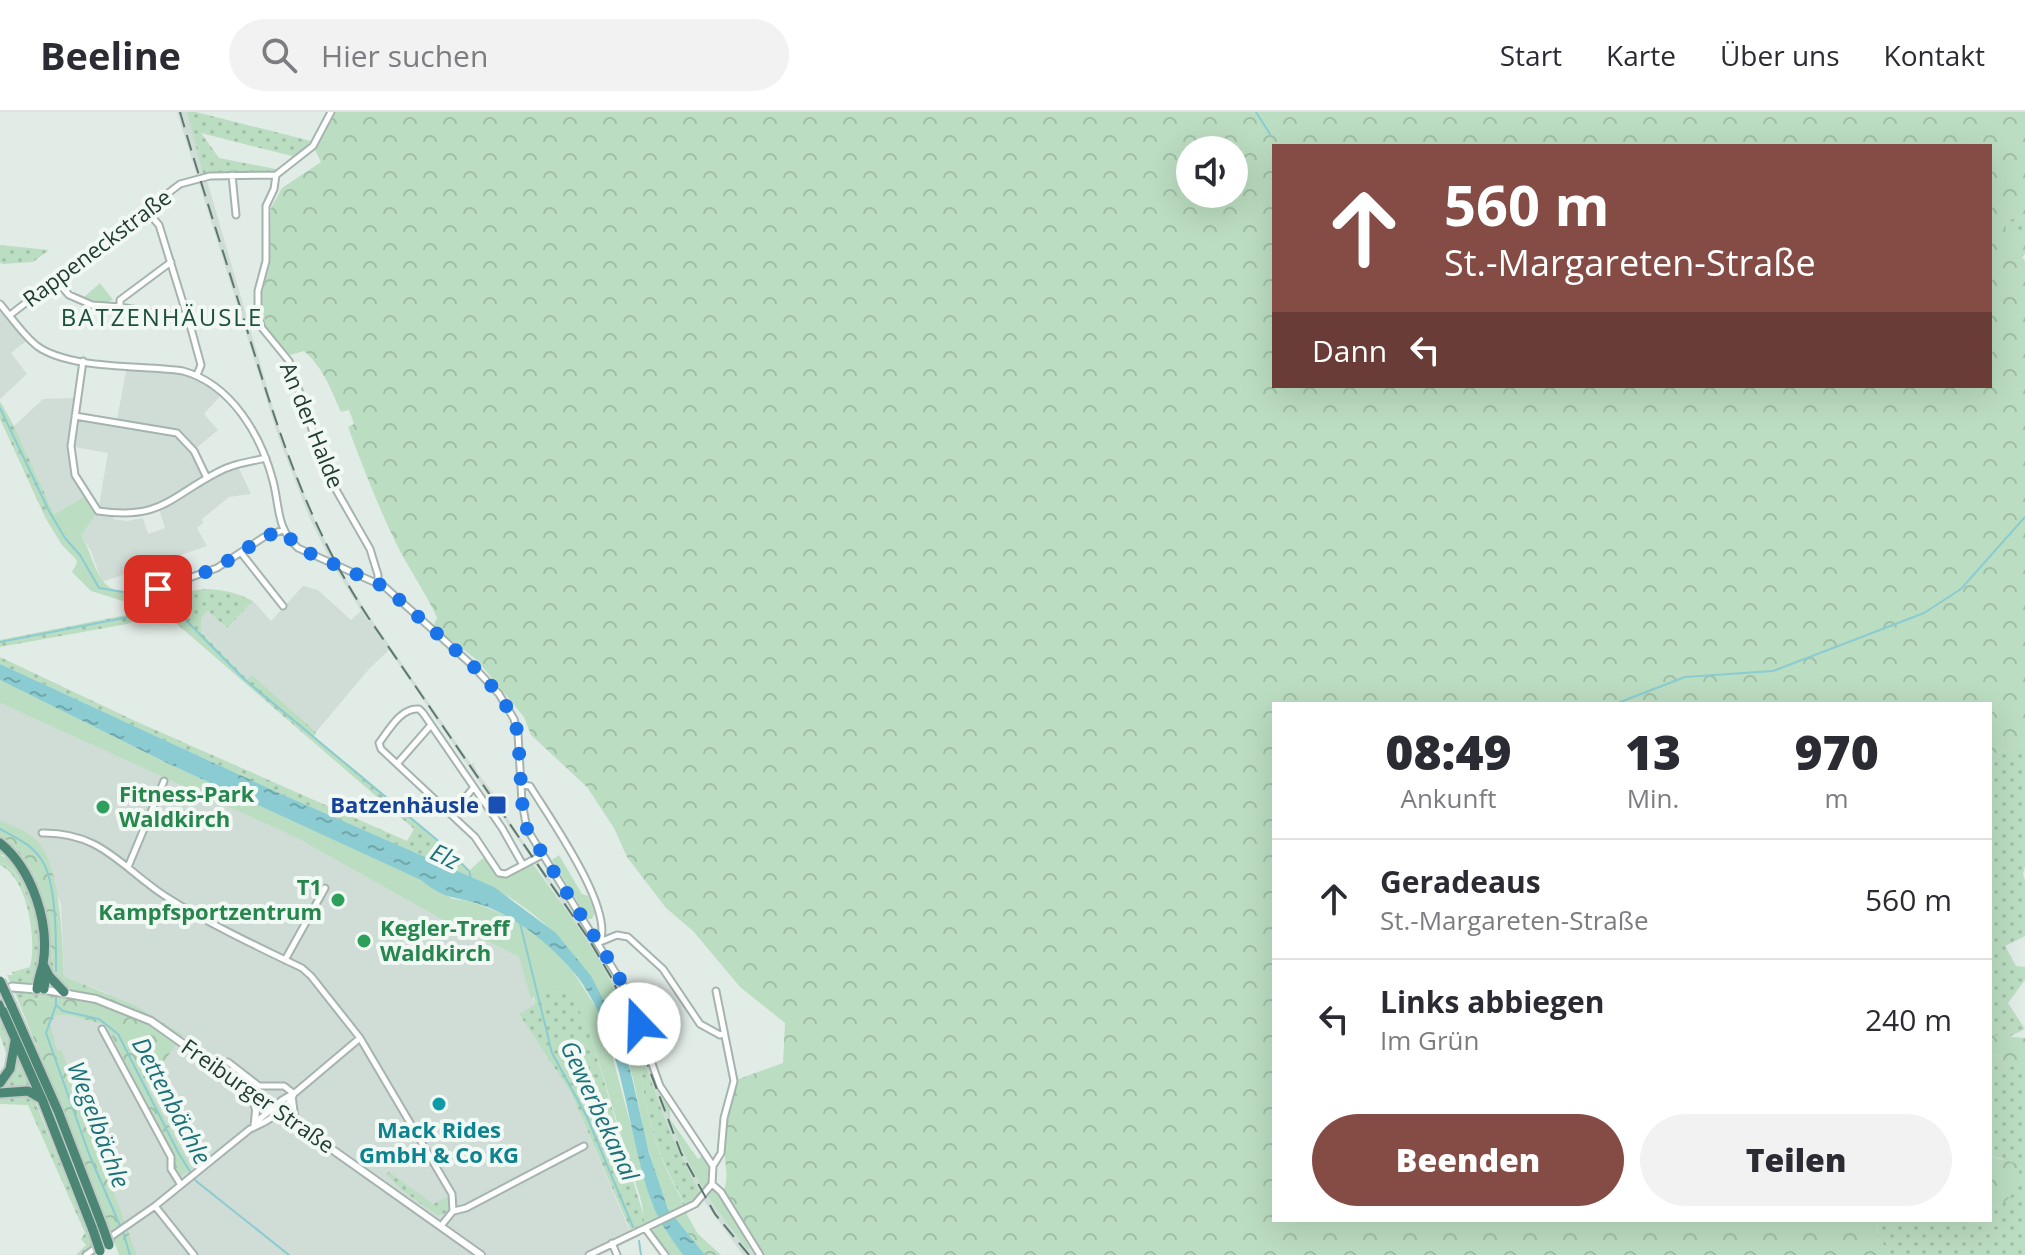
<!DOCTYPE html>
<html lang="de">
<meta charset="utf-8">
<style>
body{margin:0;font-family:"Open Sans",sans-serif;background:#f2f2f3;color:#2b2b33;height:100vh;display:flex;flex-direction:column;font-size:30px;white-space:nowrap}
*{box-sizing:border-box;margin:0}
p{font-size:26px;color:#7c7c81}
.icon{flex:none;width:44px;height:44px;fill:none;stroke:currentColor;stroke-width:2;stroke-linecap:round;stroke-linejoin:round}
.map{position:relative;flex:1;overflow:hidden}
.side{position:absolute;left:1272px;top:590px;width:720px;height:520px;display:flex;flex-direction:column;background:#fff;border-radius:0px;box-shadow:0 8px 32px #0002}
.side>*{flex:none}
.guide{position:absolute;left:1272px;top:32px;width:720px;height:244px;border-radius:0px;box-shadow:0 8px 32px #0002;background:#854c45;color:#fff;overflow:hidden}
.buttons{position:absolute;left:1176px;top:24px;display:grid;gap:16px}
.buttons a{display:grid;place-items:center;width:72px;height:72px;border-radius:50%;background:#fff;box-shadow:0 8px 32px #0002;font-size:40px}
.pin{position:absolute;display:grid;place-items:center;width:68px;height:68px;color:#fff;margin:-34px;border-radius:16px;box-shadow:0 4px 12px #0006}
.me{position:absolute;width:88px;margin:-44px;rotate:339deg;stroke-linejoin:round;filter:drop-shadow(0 0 6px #0008)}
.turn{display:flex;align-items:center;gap:28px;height:168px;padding:0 40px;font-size:36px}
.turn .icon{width:104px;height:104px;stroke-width:2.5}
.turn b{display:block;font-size:56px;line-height:68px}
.then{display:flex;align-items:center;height:76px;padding:0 40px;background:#0003;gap:16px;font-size:30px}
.eta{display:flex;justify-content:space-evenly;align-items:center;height:136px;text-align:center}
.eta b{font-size:48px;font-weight:800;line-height:56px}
.primary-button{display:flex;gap:16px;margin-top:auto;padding:16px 40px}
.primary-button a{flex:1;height:92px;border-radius:48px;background:#854c45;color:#fff;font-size:32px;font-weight:800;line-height:92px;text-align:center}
.primary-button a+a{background:#f2f2f3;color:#2b2b33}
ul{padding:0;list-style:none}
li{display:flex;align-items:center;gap:24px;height:120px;padding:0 40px;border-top:2px solid #e1e1e2}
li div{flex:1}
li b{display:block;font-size:30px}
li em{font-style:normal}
header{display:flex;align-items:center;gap:48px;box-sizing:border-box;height:112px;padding:0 40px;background:#fff;border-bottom:2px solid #e1e1e2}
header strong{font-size:38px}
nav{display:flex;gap:44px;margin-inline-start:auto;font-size:28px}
.search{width:560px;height:72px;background:#f2f2f3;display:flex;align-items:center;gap:20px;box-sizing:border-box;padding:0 28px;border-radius:44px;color:#7c7c81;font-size:30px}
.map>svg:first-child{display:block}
.built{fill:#d0dcd6;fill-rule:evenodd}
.grass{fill:url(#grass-dots)}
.forest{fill:url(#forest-crowns);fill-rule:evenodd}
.park{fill:#bbddc1}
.water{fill:url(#water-ripples)}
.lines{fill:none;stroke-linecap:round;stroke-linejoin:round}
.stream{stroke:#8accd1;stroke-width:2}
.minor-casing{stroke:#a5b4ae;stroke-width:9}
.tertiary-casing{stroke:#a5b4ae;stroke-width:10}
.secondary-casing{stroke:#a0b8ae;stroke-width:11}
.trunk-casing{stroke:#c1c9c6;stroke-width:13}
.minor{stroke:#fff;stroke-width:5}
.tertiary{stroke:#fff;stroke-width:6}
.secondary{stroke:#fff;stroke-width:7}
.trunk{stroke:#4a8673;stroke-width:9}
.rail{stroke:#5c796f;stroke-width:2;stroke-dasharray:16 8;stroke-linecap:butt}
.trunk-bridge-casing{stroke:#c1c9c6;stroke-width:13;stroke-linecap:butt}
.trunk-bridge{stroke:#4a8673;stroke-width:9}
.route{stroke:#1a73e8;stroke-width:14;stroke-dasharray:0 25.2}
.transit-dot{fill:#1a4fb4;stroke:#f2f9f5;stroke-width:3}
.leisure-dot{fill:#2e9e5b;stroke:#f2f9f5;stroke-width:3}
.culture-dot{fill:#0f9aa8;stroke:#f2f9f5;stroke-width:3}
.labels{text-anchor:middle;stroke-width:8;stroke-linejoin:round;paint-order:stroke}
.street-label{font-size:22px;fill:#223d34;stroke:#f2f9f5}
.leisure-label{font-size:22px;font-weight:bold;fill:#27864d;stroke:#f2f9f5;text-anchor:start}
.transit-label{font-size:22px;font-weight:bold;fill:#164399;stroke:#f2f9f5;text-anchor:end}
.culture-label{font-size:22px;font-weight:bold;fill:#0d838f;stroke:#f2f9f5}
.neighbourhood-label{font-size:24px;letter-spacing:2px;fill:#1e4f3f;stroke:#f2f9f5}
.water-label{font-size:24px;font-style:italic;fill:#1c7179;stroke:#f2f9f5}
</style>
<header>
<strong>Beeline</strong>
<div class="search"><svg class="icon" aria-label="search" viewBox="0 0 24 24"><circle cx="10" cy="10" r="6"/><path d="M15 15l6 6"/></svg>Hier suchen</div>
<nav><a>Start</a><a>Karte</a><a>Über uns</a><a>Kontakt</a></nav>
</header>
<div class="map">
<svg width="2025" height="1143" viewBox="0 0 2025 1143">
<defs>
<pattern id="grass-dots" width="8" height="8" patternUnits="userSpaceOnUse" patternTransform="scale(2)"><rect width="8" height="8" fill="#bbddc1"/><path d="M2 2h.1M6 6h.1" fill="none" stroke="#a0bfa6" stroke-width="1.8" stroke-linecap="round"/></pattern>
<pattern id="forest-crowns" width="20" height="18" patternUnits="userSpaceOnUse" patternTransform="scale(2)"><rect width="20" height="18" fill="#bbddc1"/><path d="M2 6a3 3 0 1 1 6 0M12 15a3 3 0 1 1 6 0" fill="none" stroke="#a0bfa6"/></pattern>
<pattern id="water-ripples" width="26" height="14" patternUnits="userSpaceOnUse" patternTransform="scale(2)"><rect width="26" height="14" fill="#8accd1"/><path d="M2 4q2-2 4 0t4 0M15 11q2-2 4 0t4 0" fill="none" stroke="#70a7aa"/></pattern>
</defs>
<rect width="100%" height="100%" fill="#e2ece7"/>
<path class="built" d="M177,0H187L282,326L314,406L338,454L364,496L471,652L473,651L477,660L503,694L502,697L520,725L590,824L613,863L631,903L673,1017L692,1058L705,1081L747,1138L752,1133L760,1143H743L702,1086L670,1020L628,906L609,865L586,827L389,538L369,557L316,620L252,563L247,567L202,520L201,506L208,499L227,516L253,489L271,509L303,474L318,478L351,508L361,499L332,451L310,407L279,327Z
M0,198L26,229L11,241L27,262L0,287Z
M126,259H183L223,281L204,302L218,318L194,338L207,366L237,352L251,382L229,385L202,407L203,411L197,416L207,434L102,470L91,439L81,424L98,399L108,341L69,334L75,368L87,383L54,402L14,314L43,287L74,286L71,306L116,313ZM158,394L165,416L148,422L143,406L127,409L113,407L116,401L149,397Z
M0,591L297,726L441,807L519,845L535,892L519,902L571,981L629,1117L646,1112L640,1124L601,1143H137L62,940L57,938L51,922L50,912L56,903H68L106,913L175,1046V1055L192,1056L147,973L109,882L64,864L61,792L33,725L0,708Z"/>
<path class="grass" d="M187,0H196L315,30L300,46L201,21L219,46L281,58L276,63L204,65Z
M2015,105L2025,107V129L2002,114Z
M0,133L49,138L33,150L3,152L0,151Z
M0,289L14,314L54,402L46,407L0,307Z
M204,477C222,477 238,481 253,489L227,516L208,499L201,506L202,521L247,567L252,563L316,620L314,625C339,645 465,745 471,765L279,681L0,552V545L133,608L407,729L414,717L163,500L154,501L127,512L0,535V528L141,500L149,487L160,486L169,491L191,479Z
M2025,632V755L2023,762L2025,768V824L2005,834L2016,854L2025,855V868L2008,891L2025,917L2007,926L1990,923L1992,875L1990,874V642L2011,638Z
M0,725C47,748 47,815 55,860L60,869L57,889L17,886L7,863H13L12,860L30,855C37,828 28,766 0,753V750C19,759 24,777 30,796L29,775L4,743H0Z
M562,874H567L570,878L589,918L646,1112L630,1117L571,981L519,902L535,892L534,884Z
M0,909L32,976L34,987L97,1143H76L86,1133L81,1127L85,1121L28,993L0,992V962L8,947L0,923Z
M1990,940L1999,944L2008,955L2025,951V1143H1891L1877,1124L1878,1108H1990V1091L1999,1095L2003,1047L1990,1044Z
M645,952L670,1020L702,1086L688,1096C661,1053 644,1004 641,954Z
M389,1060L433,1092L447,1085L451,1093C448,1101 444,1103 437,1103L402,1078L386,1062Z"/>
<path class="forest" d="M335,0H2025V107L2015,105L2002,114L2025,129V142L2022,146L2025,148V632L2011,638L1990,642V592H1274V1108H1878L1877,1124L1891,1143H760L721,1080L724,1078C728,1066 726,1058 725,1046C723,1019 729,994 736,968L783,951L785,911L740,875L693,819L666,796L627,745L614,716L587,675L531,623L524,605L477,548L433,514L437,506C427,483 413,463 401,441C380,400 364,358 348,315L354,312L349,298L341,300C331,278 323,255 304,239L290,243L267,217L260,190L270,151L271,96L282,76L321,50L313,34ZM1274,34H1990V274H1274ZM1190,38H1234V82H1190Z
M0,708C10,713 24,718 33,725C62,748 62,830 64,864L136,894L183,923L147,973L192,1056L181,1064L175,1055V1046L106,913L68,903H56L50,912L57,938L62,939L137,1143H119L93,1072L17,886L57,889L60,869L55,860C47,815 47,748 0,725Z
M0,743C21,749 29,777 34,796L30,797C24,777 20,759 0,750Z
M1990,923L2025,926V951L2008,955L1999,944L1990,940Z
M1990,1044L2017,1052C2024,1075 2015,1080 1999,1095L1990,1091Z
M683,1089L688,1096L687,1103L698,1122L721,1143H705L668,1097Z"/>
<path class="park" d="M100,171L113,188L104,191L83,186Z
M87,383L98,399L81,424C94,443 95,473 118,479C128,482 140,481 150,483L142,495L91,479L72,460L77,451L76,447L62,433L46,407Z
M0,568L169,652L422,768L453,787L471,789L512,806L538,823L572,858L597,897L605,917L652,1092L683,1143H665L645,1116L642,1092L589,918L567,874L531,886L519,845L441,807L297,726L0,591Z
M559,743L582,782L588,784L595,801L592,807H588L552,748Z
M485,744L499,764L506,765L533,752C559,789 588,825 609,866C624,893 634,923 645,952L641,954C644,1001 659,1049 683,1089L668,1097C662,1078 654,1059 649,1039C641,1012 638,983 630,955C602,867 558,804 471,765L469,759Z
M660,983L670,997V1007L698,1047L703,1044L709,1054L708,1074L719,1081L750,1136L747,1138C734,1119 718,1101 706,1081C686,1051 673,1016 660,983Z"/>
<path class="water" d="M0,552L279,681L494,775L556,821L591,864L610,901L630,957L649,1041L668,1097L705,1143H683C671,1126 659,1110 652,1091C625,1018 624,916 570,856C545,829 518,806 482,793C454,783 448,790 421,768L169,652L0,568Z"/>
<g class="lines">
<path class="stream" d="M1256,0L1270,22
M0,296L49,399L65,426L80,443L99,476L160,486L169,491L244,567L442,732L469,759L471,767
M0,530L134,504L168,492
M1615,592L1685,565L1773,559L1924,501L1961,477L2025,405
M0,717C17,726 35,734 44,752C57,778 56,830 56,859
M520,811L552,941L587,1005L633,1115
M56,884V893L46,921L89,1042L124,1123L130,1143
M56,893L63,899L99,907L118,922L179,1042L196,1069L289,1143
M639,1129L641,1143"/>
<g class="minor-casing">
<path id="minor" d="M232,63L236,103
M276,63L274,77L266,94V149L258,179V203L262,216L289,249L327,362L370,437L378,463V470
M276,63L313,34L331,0
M146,98L159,113L192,220L201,253L197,263
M55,167L69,183L92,193L121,195L167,204L187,203
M0,192C12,206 23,223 37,234C70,258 143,253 183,259C231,272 261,323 273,369C280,396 276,416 298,436L385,475L472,553L499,582L514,607L518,622L522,690L527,717L625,876L660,974L713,1054L712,1072L695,1092L589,1143
M120,194V188L171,150
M10,203L180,72L210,64L276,63
M83,249L71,334L75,363L98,399C161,408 168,386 218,360C234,351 250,350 266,346
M75,304L177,321L194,339L207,366
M242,442L283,494
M144,460L149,475L158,477L217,456L264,425L283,418
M397,652L431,613
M521,673L530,674C549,705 614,796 600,830
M452,702L474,675
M42,721C101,720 121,755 165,784C209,812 256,834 302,856L311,864L360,926L452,1082L453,1099L441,1114
M523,753L502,716L423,601L419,597C401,595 389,618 379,631L381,637L475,725L499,761L506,762L542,743
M128,755L164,669
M600,830L617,823L628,825L663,857L700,912L720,923L724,922
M285,848L325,776
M102,917L171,1045V1057L181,1073
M228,950L259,974H284L293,981
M254,1012L282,988L296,980L360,926
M713,1054L721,1041L724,1006L734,969L716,879
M712,1072L721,1080L760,1143
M155,1094L194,1143
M454,1099L466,1096L584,1034
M645,1116L665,1143
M106,1128L155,1094L250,1017C266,1011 287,998 294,982
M612,1131L617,1143
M86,1143L98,1134"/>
</g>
<g class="tertiary-casing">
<path id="tertiary" d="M40,877L96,887L151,909L481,1143
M252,981L256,998L255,1010
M292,987L295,1011"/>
</g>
<g class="secondary-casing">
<path id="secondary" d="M12,875L37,877"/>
</g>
<g class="trunk-casing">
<path id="trunk" d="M0,731C32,757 50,811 43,852C41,860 38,868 37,877
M43,852L49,864L64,880
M44,877L46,859
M0,893L42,987L93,1118
M11,893L58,999L102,1113
M0,971L10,957L15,929
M0,981L28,979L42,987"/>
</g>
<use href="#minor" class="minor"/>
<use href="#tertiary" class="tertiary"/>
<use href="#secondary" class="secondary"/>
<use href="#trunk" class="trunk"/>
<path class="rail" d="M180,0C199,66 221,132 241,198C275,309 304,407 368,505L588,826L611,865L629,904L681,1041L715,1102L749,1143"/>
<g class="trunk-bridge-casing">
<path id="trunk-bridge" d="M0,869L11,893
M102,1113L109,1133
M93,1118L100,1139"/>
</g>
<use href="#trunk-bridge" class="trunk-bridge"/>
</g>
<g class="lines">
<path class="route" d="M158,477L217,456L264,425L283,418L298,436L385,475L472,553L499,582L514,607L518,622L522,690L527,717L612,853L625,876L639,912"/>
</g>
<rect class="transit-dot" x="487" y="683" width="20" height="20" rx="4"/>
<g class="leisure-dot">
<circle cx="103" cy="695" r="8"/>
<circle cx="338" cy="788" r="8"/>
<circle cx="364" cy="829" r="8"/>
</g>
<circle class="culture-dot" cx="439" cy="992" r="8"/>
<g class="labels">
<g class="street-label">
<text transform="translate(97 136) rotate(-37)" y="8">Rappeneckstraße</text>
<text transform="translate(312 313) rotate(68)" y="8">An der Halde</text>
<text transform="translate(258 984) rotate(35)" y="8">Freiburger Straße</text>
</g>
<g class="leisure-label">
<text x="119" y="690">Fitness-Park<tspan x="119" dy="25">Waldkirch</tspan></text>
<text x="322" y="783" text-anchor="end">T1<tspan x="322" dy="25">Kampfsportzentrum</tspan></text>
<text x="380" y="824">Kegler-Treff<tspan x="380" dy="25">Waldkirch</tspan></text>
</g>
<g class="transit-label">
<text x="479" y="701">Batzenhäusle</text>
</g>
<g class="culture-label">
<text x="439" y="1026">Mack Rides<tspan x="439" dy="25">GmbH &amp; Co KG</tspan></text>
</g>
<g class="neighbourhood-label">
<text x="162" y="214">BATZENHÄUSLE</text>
</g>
<g class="water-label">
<text transform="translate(445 745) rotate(25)" y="8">Elz</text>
<text transform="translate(171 989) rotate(62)" y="8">Dettenbächle</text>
<text transform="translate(599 999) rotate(65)" y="8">Gewerbekanal</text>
<text transform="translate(98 1013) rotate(69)" y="8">Wegelbächle</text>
</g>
</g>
</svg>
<div class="buttons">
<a><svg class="icon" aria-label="sound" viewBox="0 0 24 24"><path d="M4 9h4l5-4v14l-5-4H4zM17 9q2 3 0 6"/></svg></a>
</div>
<div class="pin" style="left:158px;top:477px;background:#d93025"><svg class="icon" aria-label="arrive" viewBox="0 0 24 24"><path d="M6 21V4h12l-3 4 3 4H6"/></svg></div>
<svg class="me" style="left:639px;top:912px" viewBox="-20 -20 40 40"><circle r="19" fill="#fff"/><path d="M0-13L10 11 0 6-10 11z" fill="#1a73e8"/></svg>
<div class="guide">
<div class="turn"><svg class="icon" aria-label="ahead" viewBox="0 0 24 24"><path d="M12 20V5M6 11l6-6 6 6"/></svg><div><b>560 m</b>St.-Margareten-Straße</div></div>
<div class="then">Dann<svg class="icon" aria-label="left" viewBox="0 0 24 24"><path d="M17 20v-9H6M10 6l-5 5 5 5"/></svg></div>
</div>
<section class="side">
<div class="eta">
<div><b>08:49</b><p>Ankunft</p></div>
<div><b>13</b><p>Min.</p></div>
<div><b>970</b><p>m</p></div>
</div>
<ul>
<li><svg class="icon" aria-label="ahead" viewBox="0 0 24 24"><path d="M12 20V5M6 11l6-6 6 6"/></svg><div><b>Geradeaus</b><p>St.-Margareten-Straße</p></div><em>560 m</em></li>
<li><svg class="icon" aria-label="left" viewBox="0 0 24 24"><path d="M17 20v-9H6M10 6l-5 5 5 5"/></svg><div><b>Links abbiegen</b><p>Im Grün</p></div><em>240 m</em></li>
</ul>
<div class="primary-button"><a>Beenden</a><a>Teilen</a></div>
</section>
</div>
